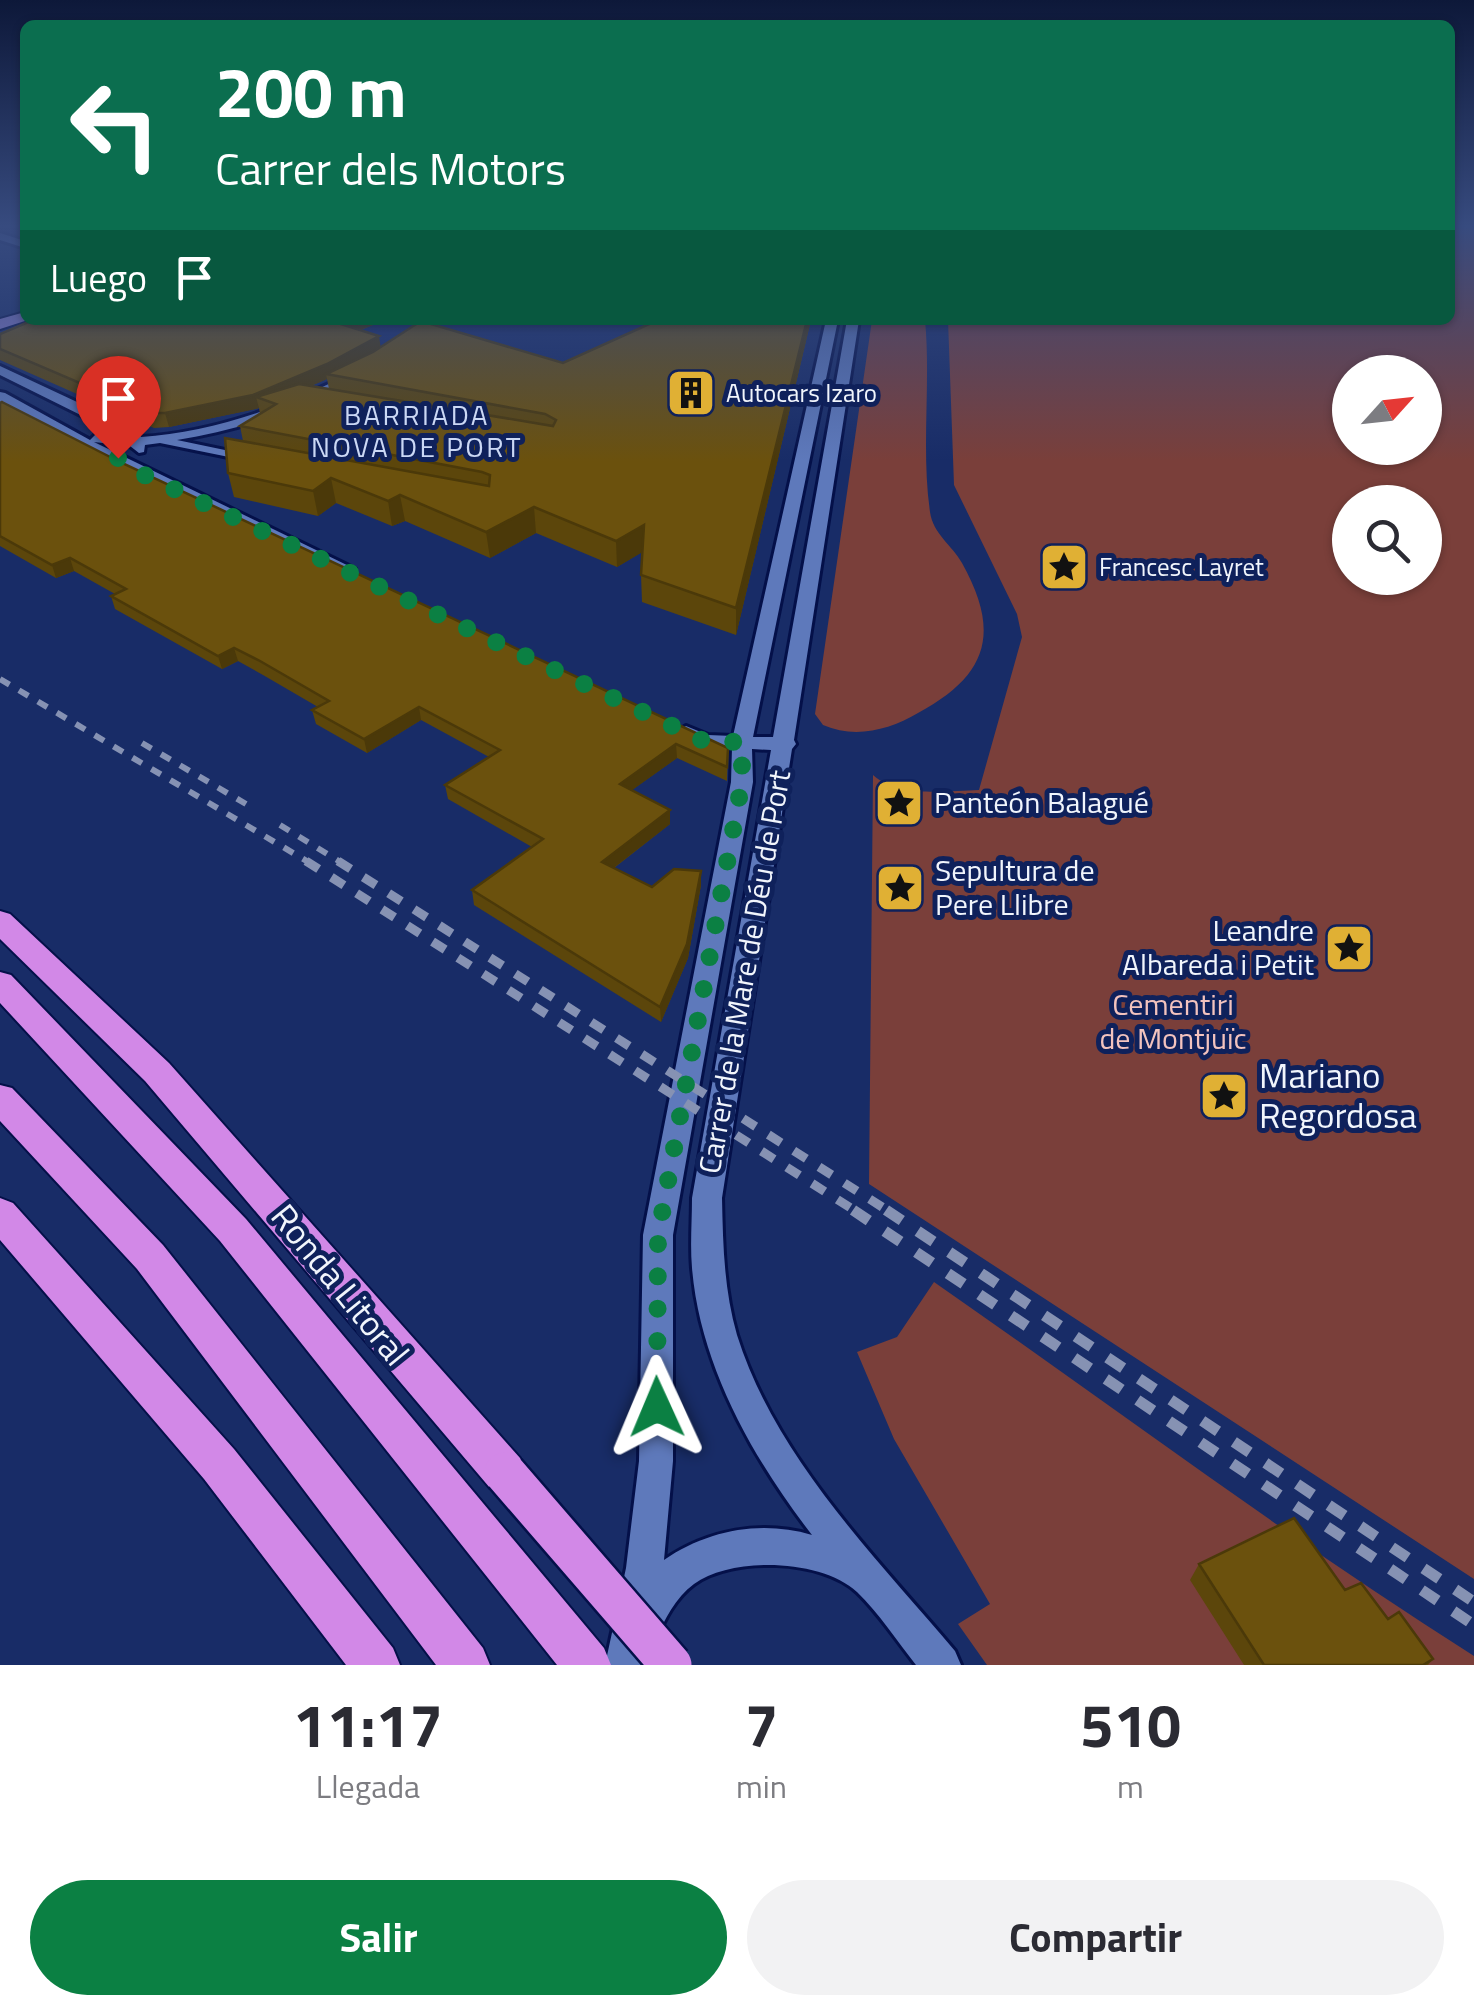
<!DOCTYPE html>
<html lang="es">
<meta charset="utf-8">
<style>
body{margin:0;font-family:"Titillium Web",sans-serif;background:#f2f2f3;color:#2b2b33;height:100vh;display:flex;flex-direction:column;font-size:38px;white-space:nowrap}
*{box-sizing:border-box;margin:0}
p{font-size:32px;color:#7c7c81}
.icon{flex:none;width:55px;height:55px;fill:none;stroke:currentColor;stroke-width:2;stroke-linecap:round;stroke-linejoin:round}
.map{position:relative;height:1665px;overflow:hidden}
.panel{display:flex;flex-direction:column;background:#fff;flex:1}
.panel>*{flex:none}
.guide{position:absolute;left:20px;top:20px;width:1435px;height:305px;border-radius:15px;box-shadow:0 2px 8px #0004;background:#0b6e4f;color:#fff;overflow:hidden}
.needle{width:65px;rotate:63deg}
.buttons{position:absolute;left:1332px;top:355px;display:grid;gap:20px}
.buttons a{display:grid;place-items:center;width:110px;height:110px;border-radius:50%;background:#fff;box-shadow:0 2px 8px #0004;font-size:50px}
.pin{position:absolute;display:grid;place-items:center;width:85px;height:85px;color:#fff;margin:-102px -42px;border-radius:50% 50% 50% 0;rotate:-45deg;box-shadow:0 0 10px #0007}
.pin .icon{rotate:45deg}
.me{position:absolute;width:110px;margin:-55px;rotate:359deg;stroke-linejoin:round;filter:drop-shadow(0 0 8px #0008)}
.turn{display:flex;align-items:center;gap:35px;height:210px;padding:0 30px;font-size:45px}
.turn .icon{width:130px;height:130px;stroke-width:2.5}
.turn b{display:block;font-size:70px;line-height:85px}
.then{display:flex;align-items:center;height:95px;padding:0 30px;background:#0003;gap:20px;font-size:38px}
.eta{display:flex;justify-content:space-evenly;align-items:center;height:170px;text-align:center}
.eta b{font-size:60px;font-weight:700;line-height:70px}
.primary-button{display:flex;gap:20px;margin-top:auto;padding:20px 30px}
.primary-button a{flex:1;height:115px;border-radius:60px;background:#0b8043;color:#fff;font-size:40px;font-weight:700;line-height:115px;text-align:center}
.primary-button a+a{background:#f2f2f3;color:#2b2b33}
.map>svg:first-child{display:block}
.green{fill:#7a3f3a;fill-rule:evenodd}
.lines{fill:none;stroke-linecap:round;stroke-linejoin:round}
.minor-casing{stroke:#041049;stroke-width:6}
.secondary-casing{stroke:#041049;stroke-width:4}
.trunk-casing{stroke:#041049;stroke-width:4}
.minor{fill:#5e79bb;fill-rule:evenodd}
.secondary{fill:#8a7ecc;fill-rule:evenodd}
.trunk{fill:#d288e7;fill-rule:evenodd}
.rail-far2{stroke:#8692b3;stroke-width:6;stroke-dasharray:11 11;stroke-linecap:butt}
.rail-far1{stroke:#8692b3;stroke-width:9;stroke-dasharray:15 15;stroke-linecap:butt}
.rail{stroke:#8692b3;stroke-width:11;stroke-dasharray:19 19;stroke-linecap:butt}
.trunk-bridge-casing{stroke:#041049;stroke-width:46;stroke-linecap:butt}
.trunk-bridge{stroke:#d288e7;stroke-width:41}
.wall{fill:#5c460b;fill-rule:evenodd}
.shaded-wall{fill:#4b3909}
.building{fill:#6b510d;stroke:#4b3909;stroke-width:2.5}
.route{stroke:#0b8043;stroke-width:18;stroke-dasharray:0 32.4}
.labels{text-anchor:middle;stroke-width:10;stroke-linejoin:round;paint-order:stroke}
.far-poi-label{font-size:25px;fill:#f1f5fc;stroke:#0f215b;text-anchor:start}
.far-neighbourhood-label{font-size:28px;letter-spacing:2.5px;fill:#cbd8f5;stroke:#0f215b}
.poi-label{font-size:30px;fill:#f1f5fc;stroke:#0f215b;text-anchor:start}
.street-label{font-size:30px;fill:#f1f5fc;stroke:#0f215b}
.park-label{font-size:30px;fill:#f3c3be;stroke:#0f215b}
.near-poi-label{font-size:35px;fill:#f1f5fc;stroke:#0f215b;text-anchor:start}
.near-street-label{font-size:35px;fill:#f1f5fc;stroke:#0f215b}
</style>
<div class="map">
<svg width="1474" height="1665" viewBox="0 0 1474 1665">
<rect width="100%" height="100%" fill="#182c67"/>
<path class="green" d="M1450,228H1474V1579L869,1184L873,775C899,798 946,791 979,790L1022,637L1017,614L954,485L948,320H1450ZM1350,372H1425V448H1350ZM1350,502H1425V578H1350Z
M872,320H925C931,383 921,449 930,512C933,534 952,545 962,563C1001,633 988,675 918,713C889,730 855,739 823,725L815,714Z
M934,1282C1114,1407 1289,1539 1474,1656V1665H987L958,1624L990,1604L894,1439L857,1352L897,1337Z"/>
<g class="lines">
<g class="minor-casing">
<path id="minor" d="M0,233L25,241V248L0,240Z
M826,320H838L753,737H773L847,320H859L794,740L796,744L792,749L722,1198C723,1245 724,1290 737,1335C775,1457 875,1556 955,1651L961,1665H916C897,1641 879,1613 857,1592C822,1559 732,1556 694,1584C675,1598 665,1619 655,1641L649,1643L645,1665H605L626,1568L639,1461L643,1235L731,782L732,748L697,745L676,732L686,726L708,735L733,736ZM752,749L771,750L692,1198C692,1221 690,1245 692,1268C700,1365 753,1459 812,1535C761,1520 708,1530 664,1560L673,1461V1235L753,782Z
M0,366L137,430L141,437C212,433 289,405 351,373H361V379C304,408 240,430 177,440L258,457V463L160,443L145,445L144,452L139,453L130,446L94,442L355,569L352,573H340L127,472L0,402V392L5,393L90,440L96,434L127,438L0,375Z"/>
</g>
<g class="secondary-casing">
<path id="secondary" d="M25,312L28,320L0,329V319Z"/>
</g>
<g class="trunk-casing">
<path id="trunk" d="M0,911L10,914L169,1063L520,1458L527,1473L520,1488L505,1495L490,1488L145,1081L0,939Z
M0,972L11,975L246,1219L604,1648L611,1665H557L220,1241L0,1003Z
M0,1085L12,1088L163,1245L483,1648L490,1665H436L137,1269L0,1121Z
M0,1198L13,1203L234,1449L393,1648L400,1665H346L204,1479L0,1240Z"/>
</g>
<use href="#minor" class="minor"/>
<use href="#secondary" class="secondary"/>
<use href="#trunk" class="trunk"/>
<path class="rail-far2" d="M0,679L310,863
M142,743L246,804
M280,825L342,863"/>
<path class="rail-far1" d="M306,861L857,1212
M338,861L890,1212"/>
<path class="rail" d="M853,1210L1474,1625
M886,1210L1474,1602"/>
<g class="trunk-bridge-casing">
<path id="trunk-bridge" d="M505,1473L671,1665"/>
</g>
<use href="#trunk-bridge" class="trunk-bridge"/>
</g>
<path class="wall" d="M33,320H385L361,330L381,347L563,363L811,320L736,635L642,602L641,575L642,552L617,567L536,533L490,558L405,521L392,526L336,503L318,516L234,497L228,473L243,441L240,426L260,414L259,408L169,427L154,428L0,360V334ZM327,379L329,389L311,386Z
M0,403L122,463L728,748L727,781L677,758L632,790L670,824L614,868L652,887L701,871V885L688,958L661,1022L474,905L472,890L532,847L448,799L445,785L489,757L421,720L367,753L316,724L312,710L318,707L263,675L238,661L222,669L115,609L111,596L115,594L74,571L56,578L0,546Z
M1199,1564L1345,1590L1388,1619L1433,1659L1428,1665H1244L1190,1580Z"/>
<path class="shaded-wall" d="M351,320H385L343,337L341,324Z
M807,320H811L736,635V608Z
M379,336L381,349L326,374L327,379L271,403L256,397L259,408L256,409L169,427L165,413Z
M331,478L336,503L318,516L313,491Z
M400,495L405,521L392,526L388,501Z
M534,507L536,533L490,558L486,532Z
M644,525L646,550L617,567L616,541Z
M70,558L74,571L56,578L52,565Z
M234,648L238,661L222,669L218,656Z
M419,707L421,720L367,753L364,739Z
M676,744L677,758L621,798L620,784Z
M670,810V824L603,876L602,862Z
M701,871V885L688,958L661,1022L660,1007Z"/>
<path class="building" d="M33,320H351L341,324L379,336L327,364L253,395L165,413H150L0,349V334Z
M658,320H807L736,608L641,575L644,525L616,541L534,507L486,532L400,495L388,501L331,478L313,491L228,473L225,438L489,486L490,475L482,472L240,426L276,404L256,397L299,384L553,426L556,420L545,414L326,374L373,352L421,321L563,363Z
M2,402L122,463L728,748L727,767L676,744L620,784L670,810L602,862L652,887L674,869L701,871L687,944L660,1007L472,890L543,839L445,785L500,750L419,707L364,739L312,710L329,701L260,661L234,648L218,656L111,596L126,589L70,558L52,565L0,536V403Z
M1294,1518L1345,1590L1361,1583L1388,1619L1399,1612L1433,1659L1423,1665H1264L1199,1564Z"/>
<linearGradient id="sky" x2="0" y2="1"><stop stop-color="#0d1839"/><stop offset="0.49" stop-color="#374b7f"/><stop offset="1" stop-color="#374b7f" stop-opacity="0"/></linearGradient>
<rect width="1474" height="461" fill="url(#sky)"/>
<g class="lines">
<path class="route" d="M118,458L132,469L704,741L742,742V782L658,1235L657,1407"/>
</g>
<defs>
<g id="building-square" transform="scale(2.5)"><rect x="-9" y="-9" width="18" height="18" rx="4" fill="#e0b034" stroke="#0f215b"/><path d="M-4-6H4V6H1V3H-1V6H-4ZM-2.5-4.3h1.7v1.8h-1.7ZM.8-4.3h1.7v1.8H.8ZM-2.5-1h1.7V.8h-1.7ZM.8-1h1.7V.8H.8Z" fill="#111"/></g>
<g id="sight-square" transform="scale(2.5)"><rect x="-9" y="-9" width="18" height="18" rx="4" fill="#e0b034" stroke="#0f215b"/><path d="M0-6L1.8-2.2L6-1.7L2.9 1.2L3.7 5.4L0 3.3L-3.7 5.4L-2.9 1.2L-6-1.7L-1.8-2.2Z" fill="#111"/></g>
</defs>
<g fill-rule="evenodd">
<use href="#building-square" x="691" y="393"/>
<use href="#sight-square" x="1064" y="567"/>
<use href="#sight-square" x="899" y="803"/>
<use href="#sight-square" x="900" y="888"/>
<use href="#sight-square" x="1349" y="948"/>
<use href="#sight-square" x="1224" y="1096"/>
</g>
<g class="labels">
<g class="far-poi-label">
<text x="726" y="402">Autocars Izaro</text>
<text x="1099" y="576">Francesc Layret</text>
</g>
<g class="far-neighbourhood-label">
<text x="417" y="425">BARRIADA<tspan x="417" dy="32">NOVA DE PORT</tspan></text>
</g>
<g class="poi-label">
<text x="934" y="813">Panteón Balagué</text>
<text x="935" y="881">Sepultura de<tspan x="935" dy="34">Pere Llibre</tspan></text>
<text x="1314" y="941" text-anchor="end">Leandre<tspan x="1314" dy="34">Albareda i Petit</tspan></text>
</g>
<g class="street-label">
<text transform="translate(745 972) rotate(-80)" y="10">Carrer de la Mare de Déu de Port</text>
</g>
<g class="park-label">
<text x="1173" y="1015">Cementiri<tspan x="1173" dy="34">de Montjuïc</tspan></text>
</g>
<g class="near-poi-label">
<text x="1259" y="1088">Mariano<tspan x="1259" dy="40">Regordosa</tspan></text>
</g>
<g class="near-street-label">
<text transform="translate(340 1285) rotate(51)" y="12">Ronda Litoral</text>
</g>
</g>
</svg>
<div class="buttons">
<a><svg class="needle" viewBox="-14 -14 28 28"><path d="M0-13l5 13h-10z" fill="#e53935"/><path d="M0 13l5-13h-10z" fill="#7c7c81"/></svg></a>
<a><svg class="icon" aria-label="search" viewBox="0 0 24 24"><circle cx="10" cy="10" r="6"/><path d="M15 15l6 6"/></svg></a>
</div>
<div class="pin" style="left:118px;top:458px;background:#d93025"><svg class="icon" aria-label="arrive" viewBox="0 0 24 24"><path d="M6 21V4h12l-3 4 3 4H6"/></svg></div>
<svg class="me" style="left:657px;top:1407px" viewBox="-20 -20 40 40"><path d="M0-17L14 15 0 8-14 15z" fill="#0b8043" stroke="#fff" stroke-width="4"/></svg>
<div class="guide">
<div class="turn"><svg class="icon" aria-label="left" viewBox="0 0 24 24"><path d="M17 20v-9H6M10 6l-5 5 5 5"/></svg><div><b>200 m</b>Carrer dels Motors</div></div>
<div class="then">Luego<svg class="icon" aria-label="arrive" viewBox="0 0 24 24"><path d="M6 21V4h12l-3 4 3 4H6"/></svg></div>
</div>
</div>
<section class="panel">
<div class="eta">
<div><b>11:17</b><p>Llegada</p></div>
<div><b>7</b><p>min</p></div>
<div><b>510</b><p>m</p></div>
</div>
<div class="primary-button"><a>Salir</a><a>Compartir</a></div>
</section>
